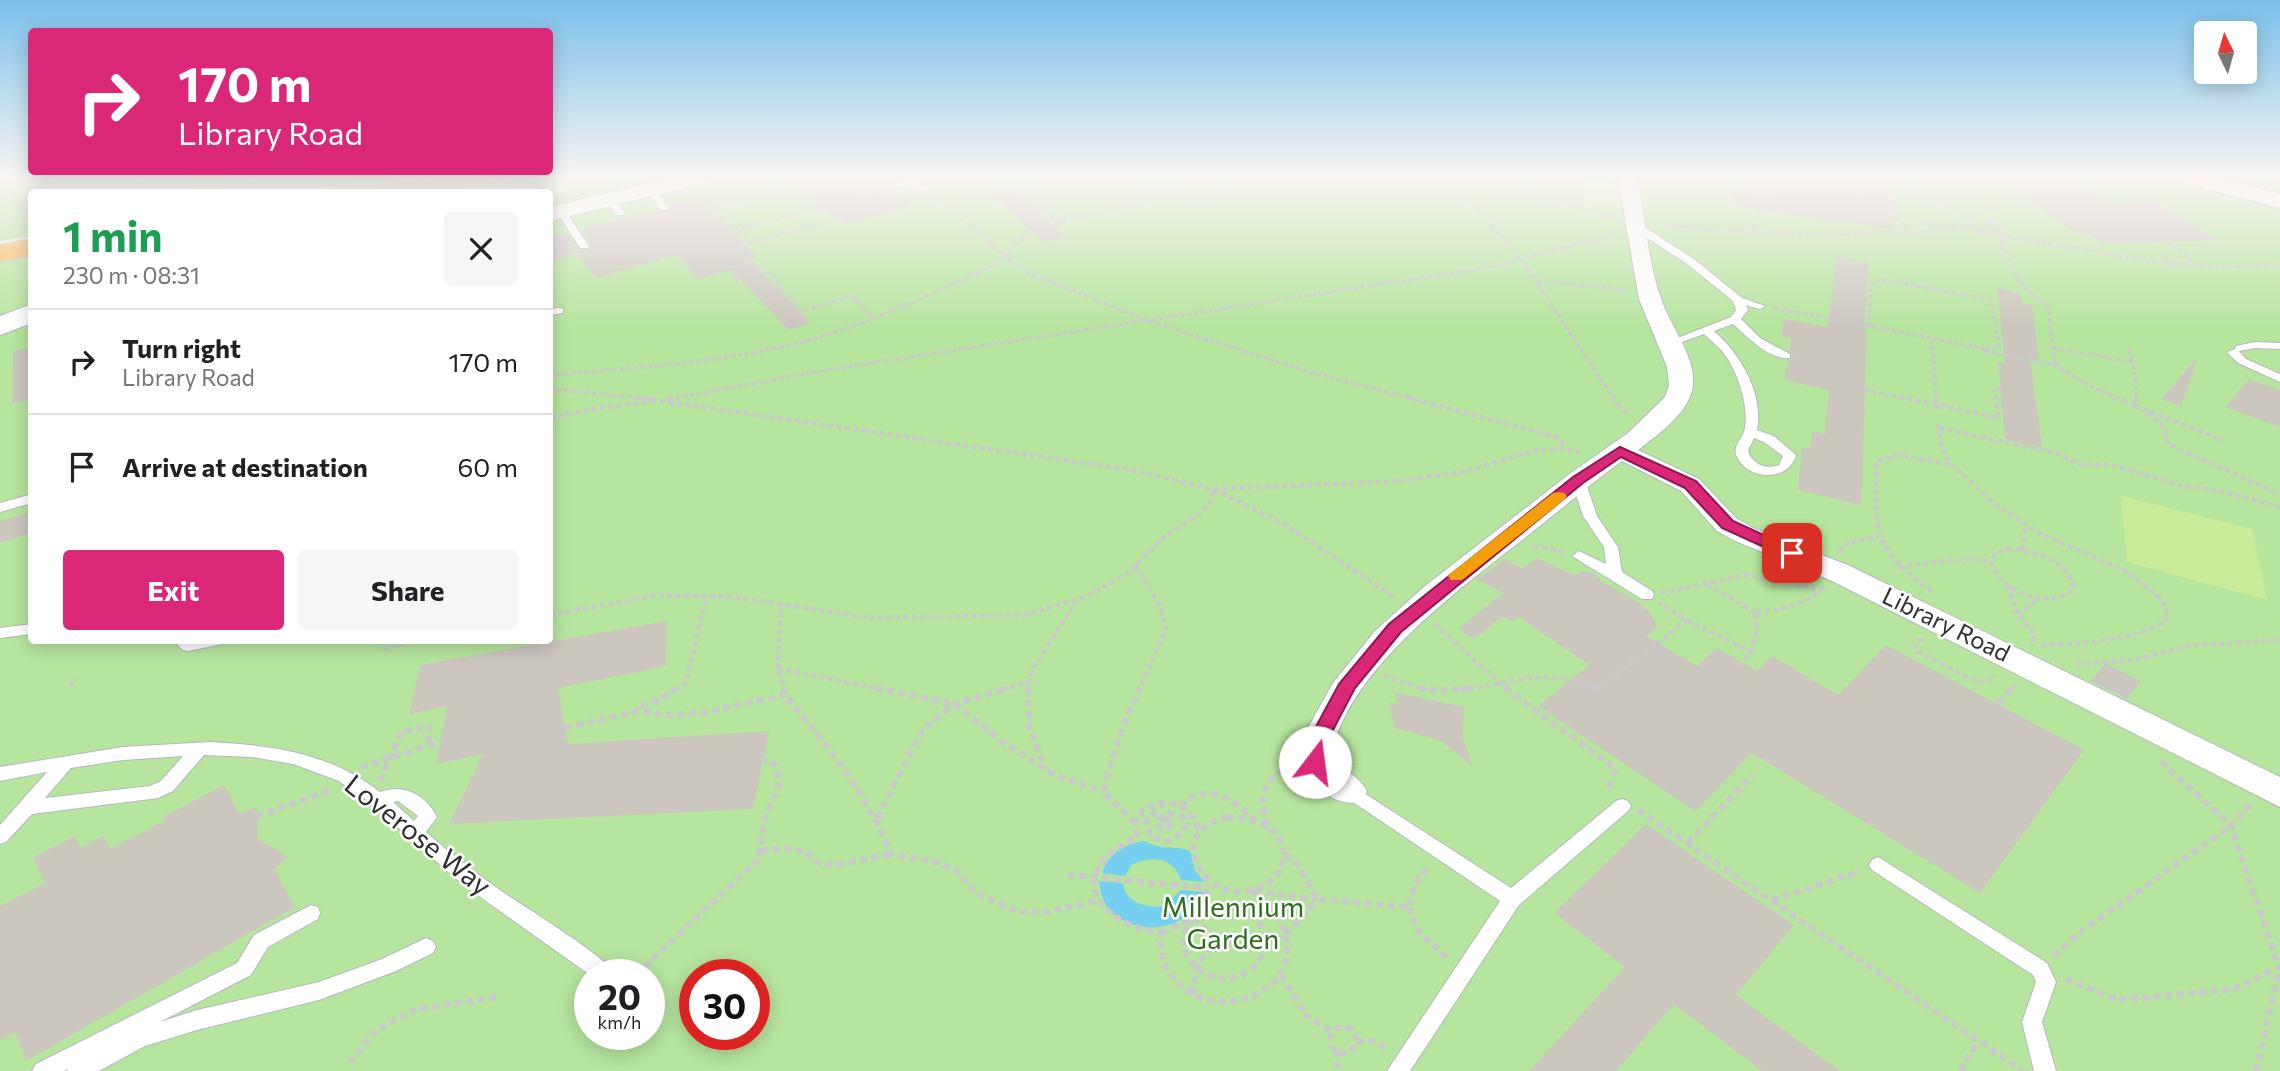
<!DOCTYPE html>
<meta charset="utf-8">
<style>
body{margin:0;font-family:Commissioner,sans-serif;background:#f6f6f6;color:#202124;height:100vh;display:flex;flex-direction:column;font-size:26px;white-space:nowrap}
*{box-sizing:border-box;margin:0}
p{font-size:23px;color:#757577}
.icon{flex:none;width:38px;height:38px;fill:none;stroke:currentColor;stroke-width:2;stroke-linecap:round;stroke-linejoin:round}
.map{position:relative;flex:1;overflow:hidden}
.panel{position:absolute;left:28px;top:189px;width:525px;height:455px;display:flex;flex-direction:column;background:#fff;border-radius:7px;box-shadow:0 4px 18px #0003}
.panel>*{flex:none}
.guide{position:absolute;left:28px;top:28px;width:525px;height:147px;border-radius:7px;box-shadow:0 4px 18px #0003;background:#db2777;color:#fff;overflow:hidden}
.needle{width:46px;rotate:355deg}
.controls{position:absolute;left:2194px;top:21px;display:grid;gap:14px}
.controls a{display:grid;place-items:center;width:63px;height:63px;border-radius:7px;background:#fff;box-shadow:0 4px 18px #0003;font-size:35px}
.speed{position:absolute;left:574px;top:959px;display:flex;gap:14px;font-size:35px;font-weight:700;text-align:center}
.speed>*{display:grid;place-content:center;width:91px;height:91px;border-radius:50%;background:#fff;box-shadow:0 4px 18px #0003;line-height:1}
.speed small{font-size:18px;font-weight:400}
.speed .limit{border:10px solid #d22;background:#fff;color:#111}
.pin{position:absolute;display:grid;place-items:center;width:60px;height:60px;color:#fff;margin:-30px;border-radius:14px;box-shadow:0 4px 10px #0006}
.me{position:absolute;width:77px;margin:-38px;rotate:15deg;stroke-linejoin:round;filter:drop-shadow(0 0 5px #0008)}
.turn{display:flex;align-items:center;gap:24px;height:147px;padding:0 35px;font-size:32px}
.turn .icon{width:91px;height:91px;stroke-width:2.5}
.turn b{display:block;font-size:49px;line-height:60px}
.round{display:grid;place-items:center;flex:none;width:74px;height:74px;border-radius:7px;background:#f6f6f6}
.headline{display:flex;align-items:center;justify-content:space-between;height:119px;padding:0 35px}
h1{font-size:42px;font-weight:700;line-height:52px;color:#1e9e55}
.cta{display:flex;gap:14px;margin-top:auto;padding:14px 35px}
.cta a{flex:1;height:80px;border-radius:7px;background:#db2777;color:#fff;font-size:28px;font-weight:700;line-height:80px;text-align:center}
.cta a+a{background:#f6f6f6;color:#202124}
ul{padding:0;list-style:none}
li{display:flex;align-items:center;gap:21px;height:105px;padding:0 35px;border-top:2px solid #e0e0e0}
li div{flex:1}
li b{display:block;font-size:26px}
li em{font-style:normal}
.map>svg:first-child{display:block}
.green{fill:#b6e59e;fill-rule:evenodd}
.pitch{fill:#c9ec9a}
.water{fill:#75cff0}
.building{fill:#cbc7bf}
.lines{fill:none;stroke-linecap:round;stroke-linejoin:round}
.service-casing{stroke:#b4b7c1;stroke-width:2}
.minor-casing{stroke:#b4b7c1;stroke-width:2}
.tertiary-casing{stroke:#b4b7c1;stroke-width:2}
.trunk-casing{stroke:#c9c9c9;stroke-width:2}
.path-far2{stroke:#c9c9c9;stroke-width:3.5;stroke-dasharray:4.5 2.5;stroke-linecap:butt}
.path-far1{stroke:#c9c9c9;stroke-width:4.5;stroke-dasharray:5 3.5;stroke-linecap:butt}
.path{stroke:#c9c9c9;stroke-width:6;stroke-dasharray:7 4.5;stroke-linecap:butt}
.service{fill:#fff;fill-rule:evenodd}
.minor{fill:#fff;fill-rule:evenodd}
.tertiary{fill:#fff;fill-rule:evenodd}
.trunk{fill:#f8ba60;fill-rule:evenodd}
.path-bridge{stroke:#c9c9c9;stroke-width:3.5;stroke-dasharray:4.5 2.5;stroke-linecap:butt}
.route{fill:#db2777;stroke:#8e194d;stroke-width:2}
.slow{fill:#f59e0b}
.labels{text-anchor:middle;stroke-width:5;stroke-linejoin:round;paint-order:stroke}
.street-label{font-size:24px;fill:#2e2e2e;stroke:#fff}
.near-street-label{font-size:28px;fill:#2e2e2e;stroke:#fff}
.near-park-label{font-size:28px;fill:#2c6e1b;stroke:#fff}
</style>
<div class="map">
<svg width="2280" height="1071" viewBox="0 0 2280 1071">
<rect width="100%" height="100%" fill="#efe9e1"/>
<path class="green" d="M0,177H401L281,192H32L31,236L0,241Z
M536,177H2280V1071H0V261L31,255L32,640H550V192H445ZM590,975H649V1034H590ZM695,975H754V1034H695Z"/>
<path class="pitch" d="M1578,177H1611L1622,210L1587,208Z
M2121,496L2252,529L2267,600L2127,562Z"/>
<path class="water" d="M1145,841C1163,852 1174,844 1190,851L1195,871L1205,882L1181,880C1174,857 1151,855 1131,865L1125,876L1102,873C1109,852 1125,844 1145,841Z
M1099,881L1123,883C1126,904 1147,908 1165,906L1181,890L1204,892C1191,932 1134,939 1108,908C1102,900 1100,891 1099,881Z"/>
<path class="building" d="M791,177H819L828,185L859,177H880L914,205L845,224Z
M1738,177H1866L1893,181L1891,229L1842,220L1841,224L1731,204Z
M2038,180L2047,186L2081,184L2112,205L2161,204L2217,240L2125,243L2101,242L2088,233H2076L2002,181Z
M1008,187L1046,220L1066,237L1045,242L986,192Z
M702,198L756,256L749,258L811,323L788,330L732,270L698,279L678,255L595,278L578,254L550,261V237L567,233L578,249L588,251L591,245L581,229L658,210L667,213L671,206Z
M1836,256L1868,262L1864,328L1867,335L1861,505L1798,490L1802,447L1810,449L1812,431L1825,434L1829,390L1785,380L1788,361L1792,360L1793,354L1789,351L1791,338L1781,336L1784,319L1828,327Z
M1997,288L2020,293L2022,303L2032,304L2039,360L2030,358L2042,447L2005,439L1998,362L2005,364Z
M32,347V399L12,404L13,351Z
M2198,357L2181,406L2161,399Z
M2249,379L2280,390V427L2225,407Z
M32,512V533L0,543V521Z
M1537,558L1574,575L1580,572H1594L1600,580L1643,605L1641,606L1649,611L1657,627L1646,636L1697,666L1717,648L1757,671L1772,656L1838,695L1886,645L2084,750L1980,893L1752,753L1695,811L1538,706L1589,665L1519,617L1512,622L1503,616L1474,639L1458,629L1503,593L1477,579L1506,559L1522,569Z
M667,621L666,666L558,688L568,744L769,731L753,809L449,824L483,754L436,764L447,706L409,714L420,665Z
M2105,663L2141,681L2127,699L2091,681Z
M1394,692L1464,707L1462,736L1473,767L1442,741L1394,728L1389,703L1398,704Z
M224,785L239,814L257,807L258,839L289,857L274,869L295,907L26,1061L15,1032L0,1040V906L45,883L33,857L75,836L81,848L104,836L110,849L165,821L163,817Z
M1646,824L1794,925L1736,995L1840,1071H1762L1674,1004L1616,1071H1529L1625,967L1554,913Z"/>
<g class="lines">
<g class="service-casing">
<path id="service" d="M905,177H915L930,189L925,192L914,185L895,188V184L908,181Z
M647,188H653L669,208L667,210H661L645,190Z
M606,197H612L625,213L623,215H617L604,199Z
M558,209H564L589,246L588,248H580L556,211Z
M1633,225H1641L1694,259L1742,298L1765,306L1760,309L1746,305L1748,310L1741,319L1760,338L1790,354V358C1771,361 1746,336 1733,324L1714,331C1740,354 1764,393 1757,430L1774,436L1796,455C1789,482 1748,481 1737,457C1732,447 1741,440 1744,432C1750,410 1739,376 1727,358C1722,349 1712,342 1704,334L1668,347L1662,344L1731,317L1736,310L1733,301L1686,263L1633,229ZM1754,438L1764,442L1783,456L1779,465C1766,470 1752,464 1748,451Z
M559,308L563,309V313L550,315V309Z
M2255,342L2280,343V349L2255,348L2239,351L2246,359L2280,374V382L2238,363L2227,352L2235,349L2236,346Z
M1578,476L1585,480L1597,516L1618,547L1622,572L1652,591L1654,595L1652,599H1642L1572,556L1579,551L1606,564L1604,547L1583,516L1571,480Z
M32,494V503L0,512V503Z
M32,624V634L0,638V628Z
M173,640H224L222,644L188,651L183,650Z
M210,742C272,745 330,753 380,792C404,783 426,795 437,817L426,832C447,851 470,869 494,886C516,902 608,957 616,975H590L462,884L369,802L339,781L293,764L252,757L204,755L173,791L158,798L32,814L6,842L0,844V825L47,772L0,781V767L123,747ZM183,756L161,781L150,786L45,798L71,768L123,760ZM398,801L418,816L414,821L393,802Z
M1350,784L1511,888L1616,801L1622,799L1628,801L1631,806L1628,811L1519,905L1410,1071H1387L1500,901L1344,796L1341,791L1344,786Z
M1878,857L2047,963L2056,982L2042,1022L2056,1071H2034L2022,1022L2036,982L2033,975L1872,870L1869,865L1872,860Z
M311,905L318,907L320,913L318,919L268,947L251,975L160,1022L197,1010L319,982L382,959L426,938L433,941L436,947L433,953L396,971L319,1000L197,1030L145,1046L99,1071H67L68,1069L64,1071H32L36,1064L237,963L254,935Z
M649,994L658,997L661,1004L658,1011L651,1013Z"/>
</g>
<g class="minor-casing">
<path id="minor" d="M1618,177H1636C1647,219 1647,264 1663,304C1672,328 1696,358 1693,385C1690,412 1659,434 1638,450L1699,479L1737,519L1753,528L1850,566L2280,777V807L1830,580L1733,540L1717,531L1681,491L1622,461C1589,485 1558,512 1526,537C1460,589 1349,668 1331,755C1341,770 1359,775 1367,791L1362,801C1334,810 1306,781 1297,755L1305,733L1333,683L1375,631L1425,586L1568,475L1628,433L1665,397L1669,385L1667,367L1639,299Z"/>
</g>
<g class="tertiary-casing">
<path id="tertiary" d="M673,177H713L709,182L550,221V207Z
M2176,177H2214L2280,194V208L2180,182Z
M32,304V323L0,335V316Z"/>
</g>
<g class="trunk-casing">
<path id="trunk" d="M438,177H502L498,182C458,192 414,196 374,192L378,186Z
M32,239V256L0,261V245Z"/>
</g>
<path class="path-far2" d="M139,177L171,181L235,177
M993,177L1008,183L1057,223
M1077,177L1031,188L1069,221L1156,199L1126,177
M1165,177L1164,184C1185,201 1214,202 1235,185L1234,177
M1450,177L1522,260L1614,399
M1486,177L1615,219
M1759,177L1755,196L1859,214L1861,183L1819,177
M1889,177L1951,208L1984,232
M1973,177L1976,178L1978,194L1999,222L2003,247L2022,286L2048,306L2055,365
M1646,179L1736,186
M885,182L902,195L873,203L857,189Z
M833,183L832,181L847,177
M798,185L837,219L750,243L714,206Z
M134,192L143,184L145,178
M170,192L245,177
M247,192L250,177
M1149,193L1169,189
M934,196L1009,259L1033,275L1146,320L1300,369L1413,399
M860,197L887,189
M1188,197L1203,210
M1892,214L1897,215V220L1913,233
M1897,217L2153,262L2216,267L2280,265
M654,218L664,231L693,223L678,206
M0,222L32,216
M1665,226L1819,236L1968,229
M1752,233L1758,209
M1988,233L1987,221L1994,222L1995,230L1999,231
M714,236L848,200
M2167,242L2187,255L2192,264
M722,255L740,274L764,267L803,311L852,296L874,318
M1007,256C1019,234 1038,229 1061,223L1057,219L1069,221
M2165,256L2175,263
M1538,281L1627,290
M739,282L734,276L740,274
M1775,308L1983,348V351L2055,365L2092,387L2119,399
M1869,327L1871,283L1885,280L1991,300L1999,348H1983
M1932,339L1936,399
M2053,348L2133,362L2137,399
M2129,349L2133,362
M550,375C632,368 715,363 795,344C869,325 939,290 1009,259
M550,389L654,399
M1865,390L1907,399
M669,399L833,369L1492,267L1617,234
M1996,399L1995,388L2001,389"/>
<path class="path-far1" d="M635,397L1132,470L1213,489L1284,524L1396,598
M1406,397L1556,437L1566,447
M1612,397L1629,416
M1899,397L1998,418L1996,397
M1936,397L1937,409
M2115,397L2135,406
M2137,397L2135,406L2223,440
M668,399L678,397
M2147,413L2163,426L2168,444L2280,494
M550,418L604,407L659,401
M1938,424L1941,446L1949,462L1992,502L2039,533L2125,571L2155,593L2167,607L2165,622C2125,643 2082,642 2038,646
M1939,428L2056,453L2082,465H2111L2183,486L2221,491L2280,507
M1534,545L1563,552
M2008,549C2035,552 2071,559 2073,591C2044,609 2001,593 1991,561L1997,552Z
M2022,550L2025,524
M1839,552L1849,542L1879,537
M1135,565L1161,607L1166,629L1139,690
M1898,566L1969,559L1991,561
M1707,584L1755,612
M2007,585L2017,613L2033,632V646
M1932,591C1872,550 1875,530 1876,462L1899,455L1947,464
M1661,593L1747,575L1817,589
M781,604L778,668L784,690
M2017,613L2032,605L2036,597
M550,615L660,595L734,597L870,618L1023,615L1086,597L1128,573L1163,538L1203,511L1210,502L1213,489L1400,481L1463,472L1537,450L1566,449L1581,452
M1687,620L1751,652L1740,666
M1435,624L1507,690
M1922,638L1915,645L1917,651L1973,680L1987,682L1994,675
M383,649L414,640
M1751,652L1757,631L1755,612C1782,610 1803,606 1824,588
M2077,664L2134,660L2187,646L2280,640
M778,668L885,690
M1384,676L1427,690
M1028,682V690
M70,686L75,678
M675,690L686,683L706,597
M1002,690L1028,682L1033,669L1077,600
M1460,690C1510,685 1547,664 1595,690
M1596,690L1687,620L1659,603
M2011,690L2015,685"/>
<path class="path" d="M783,688L785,695C827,744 867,794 891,854L939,863L957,871L976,893L1019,912H1046L1097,901
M876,688L955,704L1001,741L1054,775L1103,792
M1028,688L1029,725L1045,769
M1418,688L1439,691L1472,688
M1505,688L1616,769L1608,790L1610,791
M1592,688H1599
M1998,704L2012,688
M641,706L659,700L678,688
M565,728L639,711L669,715L701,713L785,695
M361,767L427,746
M380,781L402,731L430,727L427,746L440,742
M1180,806C1206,781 1234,798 1255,821
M1638,810L2022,1070
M257,816L332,790
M1227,817C1241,817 1257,819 1269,828C1291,843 1288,872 1264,885C1209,915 1157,832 1227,817Z
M877,818L923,729L955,704L1008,688
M1166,818L1174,824L1164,830L1158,825L1159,819Z
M1159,819L1167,812L1182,816L1186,824L1182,833L1169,841L1151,837L1146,822L1162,804
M1135,823L1103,792L1123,726L1140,688
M1267,826C1259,794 1261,783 1290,765
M1199,829C1195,823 1192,815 1187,810C1169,795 1143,803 1135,823L1138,837C1063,870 1093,923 1161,933C1160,954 1162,966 1177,982C1218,1026 1309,990 1283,927C1280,921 1278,913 1273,908C1267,901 1259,896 1252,891
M1688,843L1753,775
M762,851L783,848L805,851L817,862L836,865L891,854
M1286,854L1299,866L1317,899L1409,907L1414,885L1429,866
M1068,875L1209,888
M1255,891L1316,899
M1772,900L1861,871
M1228,906C1236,909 1246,912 1253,917C1270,930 1268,955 1252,968C1203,1009 1139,919 1228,906Z
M1409,907L1418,931L1450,960
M1203,909L1209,888
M1193,918L1217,939
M1161,933L1188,921
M1218 941a6 6 0 1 1 12 0a6 6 0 1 1-12 0Z
M1230,943C1275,952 1290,932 1317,899
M2054,956L2079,933L2231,826L2251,804
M636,975L758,860L765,819L779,785L777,769L772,761L764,760
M1281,975L1306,1015L1331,1032
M2066,979L2117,1000L2235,989L2279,967L2231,826L2161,761
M1193,994L1199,961L1218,944
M1330 1040a13 13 0 1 1 26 0a13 13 0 1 1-26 0Z
M1357,1042L1375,1041L1388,1050
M1336,1050L1338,1071
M350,1063L376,1030L417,1009L496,997
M1960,1071L1978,1041
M2256,1071L2280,966"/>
<use href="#service" class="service"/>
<use href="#minor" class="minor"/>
<use href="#tertiary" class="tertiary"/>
<use href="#trunk" class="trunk"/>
<path class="path-bridge" d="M1019,197L1036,193"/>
</g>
<linearGradient id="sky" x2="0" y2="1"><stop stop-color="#7abfeb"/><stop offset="0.54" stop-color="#f8f5f2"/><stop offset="1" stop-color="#f8f5f2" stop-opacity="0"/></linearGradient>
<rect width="2280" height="327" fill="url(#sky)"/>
<path class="route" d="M1620,447L1696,481L1733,521L1797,550L1800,553L1797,557H1786L1722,528L1685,488L1621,457L1583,483L1401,632L1355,688L1324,747L1325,762L1322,767L1315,769L1308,767L1305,747L1339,684L1389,624L1573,477Z"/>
<path class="slow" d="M1559,492L1564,493L1567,496L1564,500L1462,580H1451L1448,576L1451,573L1553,493Z"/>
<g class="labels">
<g class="street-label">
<text transform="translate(1946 625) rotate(26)" y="8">Library Road</text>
</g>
<g class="near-street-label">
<text transform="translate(418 835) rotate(38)" y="10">Loverose Way</text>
</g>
<g class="near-park-label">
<text x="1233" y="917">Millennium<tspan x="1233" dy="32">Garden</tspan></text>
</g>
</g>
</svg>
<div class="controls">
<a><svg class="needle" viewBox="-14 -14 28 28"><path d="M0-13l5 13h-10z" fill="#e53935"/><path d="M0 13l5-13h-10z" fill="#757577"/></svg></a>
</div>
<div class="speed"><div>20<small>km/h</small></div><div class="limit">30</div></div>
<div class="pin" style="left:1792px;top:553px;background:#d93025"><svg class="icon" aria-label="arrive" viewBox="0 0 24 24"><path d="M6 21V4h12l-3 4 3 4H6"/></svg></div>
<svg class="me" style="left:1315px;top:762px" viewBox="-20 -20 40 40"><circle r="19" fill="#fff"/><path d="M0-13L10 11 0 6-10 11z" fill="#db2777"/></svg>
<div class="guide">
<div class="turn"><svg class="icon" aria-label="right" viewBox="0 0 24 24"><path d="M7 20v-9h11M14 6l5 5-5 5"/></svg><div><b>170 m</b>Library Road</div></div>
</div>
<section class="panel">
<div class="headline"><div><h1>1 min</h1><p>230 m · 08:31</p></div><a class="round"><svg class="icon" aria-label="close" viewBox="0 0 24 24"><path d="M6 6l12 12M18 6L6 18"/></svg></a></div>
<ul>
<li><svg class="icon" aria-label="right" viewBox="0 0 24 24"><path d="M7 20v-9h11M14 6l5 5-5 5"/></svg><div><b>Turn right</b><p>Library Road</p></div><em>170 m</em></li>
<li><svg class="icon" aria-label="arrive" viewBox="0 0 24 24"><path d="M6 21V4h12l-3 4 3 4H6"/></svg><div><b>Arrive at destination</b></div><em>60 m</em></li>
</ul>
<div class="cta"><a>Exit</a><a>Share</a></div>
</section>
</div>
